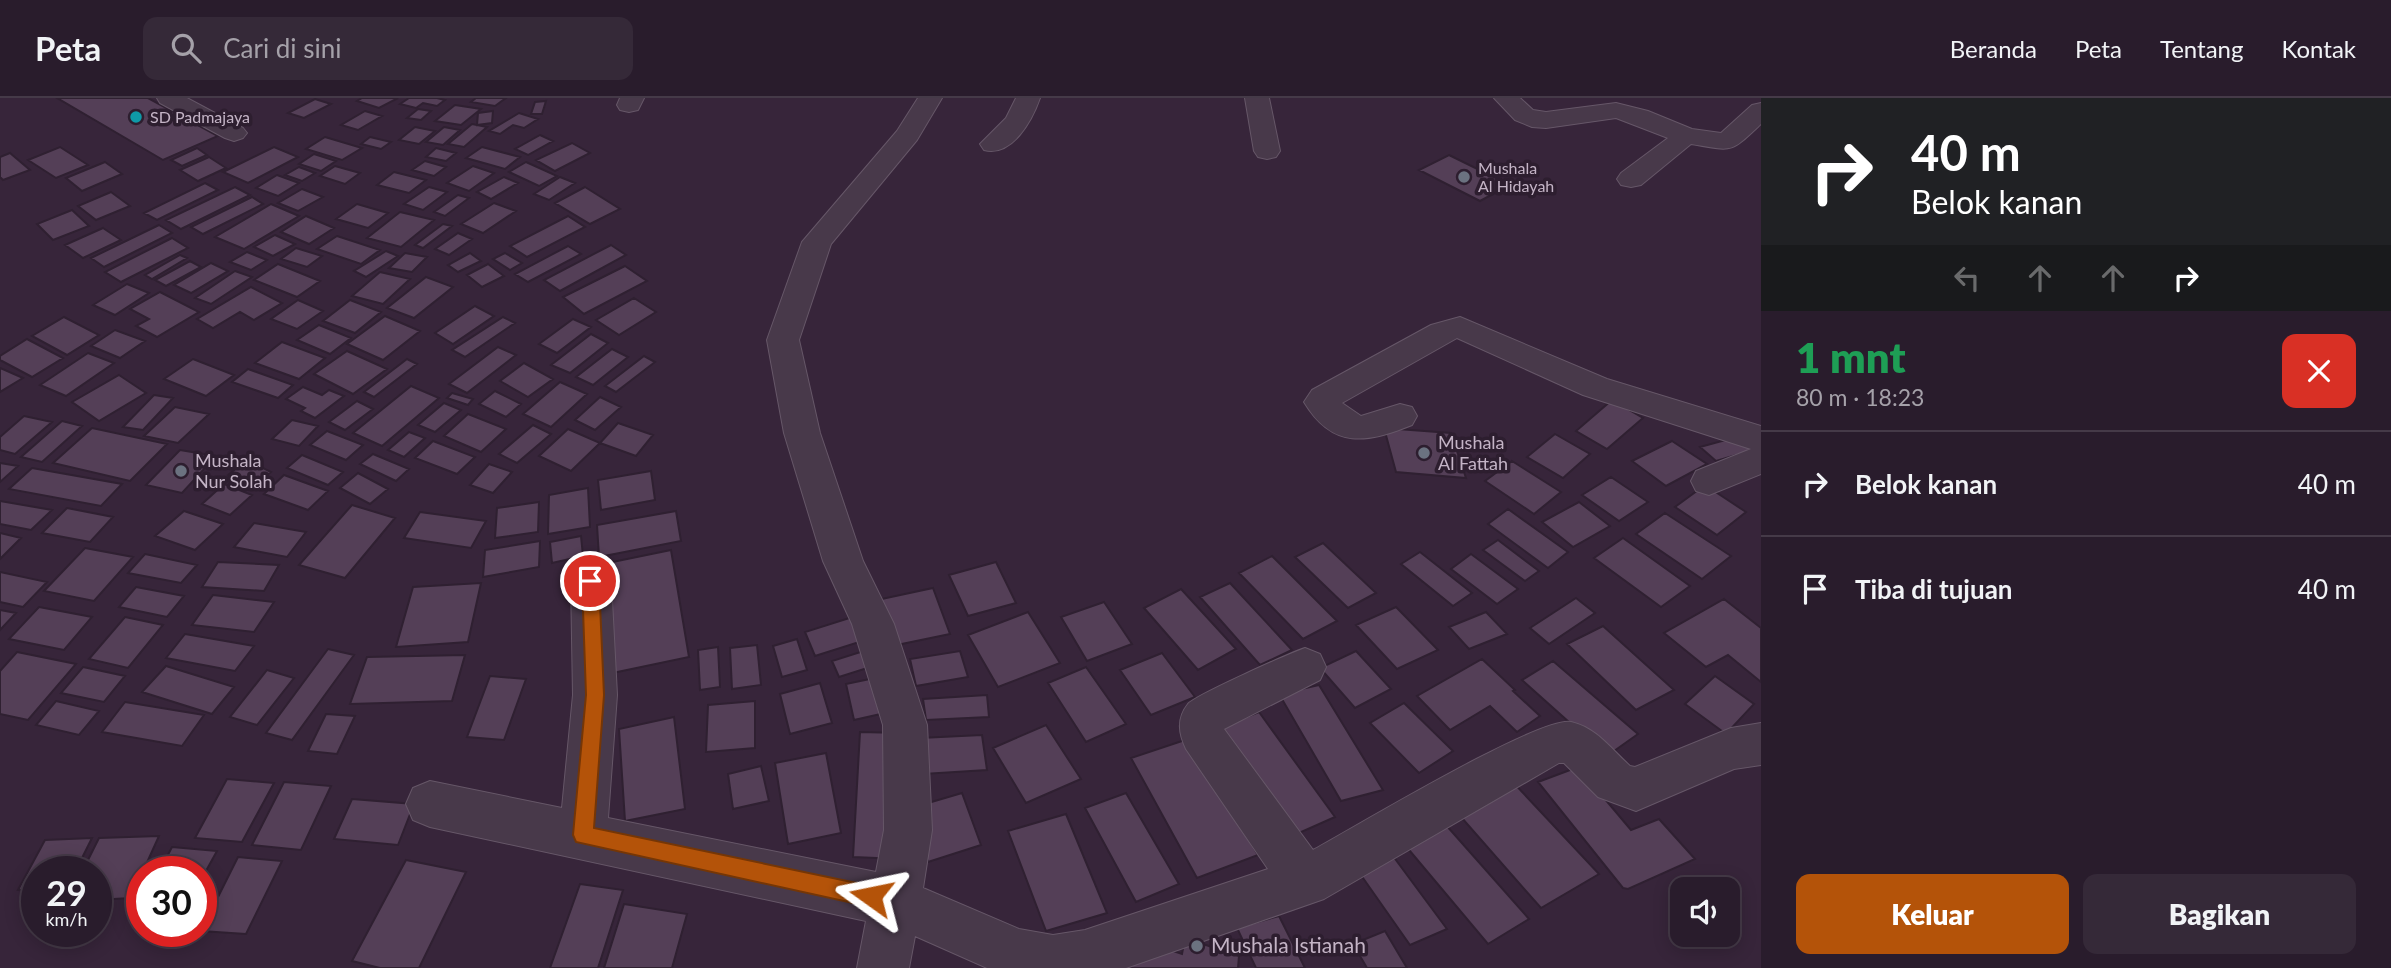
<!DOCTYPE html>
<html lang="id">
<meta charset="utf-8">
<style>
body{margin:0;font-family:Lato,sans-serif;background:#352938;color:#f1f3f6;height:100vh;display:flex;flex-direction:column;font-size:26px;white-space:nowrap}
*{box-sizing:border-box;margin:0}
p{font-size:23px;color:#a5a1a9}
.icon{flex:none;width:38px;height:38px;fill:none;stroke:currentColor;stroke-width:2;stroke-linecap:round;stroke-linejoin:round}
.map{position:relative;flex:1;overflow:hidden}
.details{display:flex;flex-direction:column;background:#291c2c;width:630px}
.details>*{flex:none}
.top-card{background:#202124;color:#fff;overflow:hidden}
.tools{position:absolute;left:1670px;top:779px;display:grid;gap:14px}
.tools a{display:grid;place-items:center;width:70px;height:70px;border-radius:14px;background:#291c2c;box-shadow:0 4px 18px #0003,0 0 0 2px #453a48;font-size:35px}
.speed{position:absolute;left:21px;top:758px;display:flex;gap:14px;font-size:35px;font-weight:700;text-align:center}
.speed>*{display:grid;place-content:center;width:91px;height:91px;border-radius:50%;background:#291c2c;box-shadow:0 4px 18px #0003,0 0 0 2px #453a48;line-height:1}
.speed small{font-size:18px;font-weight:400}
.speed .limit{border:10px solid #d22;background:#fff;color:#111}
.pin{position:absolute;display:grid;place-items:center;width:60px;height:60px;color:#fff;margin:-30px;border:4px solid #fff;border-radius:50%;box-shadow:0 2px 7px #0007}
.me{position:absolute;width:77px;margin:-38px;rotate:282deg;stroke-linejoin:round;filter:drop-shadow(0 0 5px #0008)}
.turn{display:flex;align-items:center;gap:24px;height:147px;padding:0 35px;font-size:32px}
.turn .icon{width:91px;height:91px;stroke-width:2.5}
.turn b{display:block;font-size:49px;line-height:60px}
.lanes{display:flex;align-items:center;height:66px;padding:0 35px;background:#0003;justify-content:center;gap:35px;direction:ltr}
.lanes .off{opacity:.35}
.round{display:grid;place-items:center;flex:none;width:74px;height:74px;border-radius:14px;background:#352938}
.overview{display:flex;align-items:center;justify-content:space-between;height:119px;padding:0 35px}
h1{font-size:42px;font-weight:800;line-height:52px;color:#1e9e55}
.primary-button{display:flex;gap:14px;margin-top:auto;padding:14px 35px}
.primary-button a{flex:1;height:80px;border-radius:14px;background:#b45309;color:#fff;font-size:28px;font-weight:800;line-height:80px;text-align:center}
.primary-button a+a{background:#352938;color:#f1f3f6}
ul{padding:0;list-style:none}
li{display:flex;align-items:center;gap:21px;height:105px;padding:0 35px;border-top:2px solid #453a48}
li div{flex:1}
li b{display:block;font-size:26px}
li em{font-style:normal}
header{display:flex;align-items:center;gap:42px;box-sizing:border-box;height:98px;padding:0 35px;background:#291c2c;border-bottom:2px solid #453a48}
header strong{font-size:33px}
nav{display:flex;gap:38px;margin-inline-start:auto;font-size:24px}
.search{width:490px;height:63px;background:#352938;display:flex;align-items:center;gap:18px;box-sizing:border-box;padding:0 24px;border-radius:14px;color:#a5a1a9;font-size:26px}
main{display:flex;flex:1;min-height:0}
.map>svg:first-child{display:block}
.building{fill:#543f57;stroke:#2f2031;stroke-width:2}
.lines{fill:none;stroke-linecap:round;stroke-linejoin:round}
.minor-casing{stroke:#665768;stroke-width:2}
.minor{fill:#48394a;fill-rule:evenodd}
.route{fill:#b45309;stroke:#753606;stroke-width:2}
.culture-dot{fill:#0f9aa8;stroke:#2d1e2f;stroke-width:2.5}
.worship-dot{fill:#6b7280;stroke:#2d1e2f;stroke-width:2.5}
.labels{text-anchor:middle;stroke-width:7;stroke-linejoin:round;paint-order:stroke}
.far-poi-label{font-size:16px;fill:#c4b4c6;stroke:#2d1e2f;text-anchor:start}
.poi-label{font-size:18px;fill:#c4b4c6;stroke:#2d1e2f;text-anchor:start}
.near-poi-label{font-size:21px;fill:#c4b4c6;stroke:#2d1e2f;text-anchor:start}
</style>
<header>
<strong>Peta</strong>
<div class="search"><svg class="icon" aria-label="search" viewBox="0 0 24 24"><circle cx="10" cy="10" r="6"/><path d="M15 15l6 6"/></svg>Cari di sini</div>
<nav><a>Beranda</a><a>Peta</a><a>Tentang</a><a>Kontak</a></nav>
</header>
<main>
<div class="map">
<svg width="1761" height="870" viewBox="0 0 1761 870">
<rect width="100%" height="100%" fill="#37253a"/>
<path class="building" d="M57,0H148L218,38L163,62Z
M362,0H398L379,10L357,3Z
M409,0H437L445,2L437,8L423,5L416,10L400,6Z
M476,0H506L495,8L471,4Z
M315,1L331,6L304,20L288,15Z
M546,3L542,16H531L535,4Z
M455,7L481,11L461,27L435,23Z
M418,11L431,13L421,22L407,20Z
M365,13L382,18L358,32L341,27Z
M493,13L492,25L477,27L478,15Z
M519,15L538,21L524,30L513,27L500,36L489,33Z
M472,26L487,29L464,49L448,46Z
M415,29L435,33L419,46L399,42Z
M444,29L460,32L443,47L426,44Z
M540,37L553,43L528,57L515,51Z
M325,39L362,50L342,62L306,51Z
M370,39L391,44L381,51L361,46Z
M572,45L590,55L555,73L536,62Z
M60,49L88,67L56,80L28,62Z
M274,49L298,59L248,85L223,74Z
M482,49L520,59L505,71L466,60Z
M197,50L207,57L182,68L171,62Z
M436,50L456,55L446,63L426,59Z
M10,55L30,72L3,82L0,79V59Z
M314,56L336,63L321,73L299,66Z
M1449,57L1510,87L1480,103L1419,72Z
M209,59L226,70L198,83L180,72Z
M425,63L446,69L434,78L412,72Z
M105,64L122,76L82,93L66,80Z
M526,64L557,78L539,88L509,74Z
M335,68L360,75L345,86L320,78Z
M473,68L494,75L469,93L447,85Z
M299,69L315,75L302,83L285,77Z
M394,74L426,82L409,95L377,87Z
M277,77L299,85L278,98L256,90Z
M504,79L518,85L491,101L477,94Z
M560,79L575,85L549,102L534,96Z
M205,85L218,92L157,122L144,115Z
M235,89L250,97L181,131L166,122Z
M429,89L447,94L423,112L404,106Z
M585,89L620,111L590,126L555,105Z
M302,91L323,99L298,113L278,105Z
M111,94L130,108L96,122L78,108Z
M458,97L469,100L445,118L434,114Z
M252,99L263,106L203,136L191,129Z
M494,105L516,113L483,135L461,126Z
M271,106L299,118L244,151L215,139Z
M357,106L388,115L368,130L336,121Z
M72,112L89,128L53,142L37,126Z
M400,114L434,122L401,149L367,140Z
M306,118L334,130L309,146L281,134Z
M568,118L585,129L527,159L510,148Z
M443,126L452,128L423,150L415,147Z
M159,127L172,135L104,169L91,160Z
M103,130L121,142L83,160L65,147Z
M458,135L472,141L449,157L435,151Z
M275,137L295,146L273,158L254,149Z
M337,138L380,152L361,166L317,151Z
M172,140L188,150L121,184L105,174Z
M611,147L626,157L560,193L544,182Z
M568,148L581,156L528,184L515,176Z
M296,150L322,158L307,169L281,161Z
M386,153L398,158L366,179L354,173Z
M247,154L267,162L251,172L230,164Z
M405,155L427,159L412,174L389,170Z
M470,155L481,163L458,174L448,167Z
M505,155L522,165L510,172L493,161Z
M180,157L187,160L152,181L145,177Z
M190,163L201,169L166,188L155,182Z
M211,165L228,173L191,195L174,187Z
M278,166L320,183L297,199L254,182Z
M488,166L504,178L482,189L467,177Z
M625,168L647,183L584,216L563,199Z
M235,173L252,179L211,206L195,200Z
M380,174L410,181L383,206L352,198Z
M426,179L453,189L414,220L387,210Z
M127,186L149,195L115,217L93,207Z
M251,189L282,205L254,222L240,214L213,230L197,221Z
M160,194L199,214L157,239L136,228L149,221L130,211Z
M634,200L656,214L619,237L596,222Z
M298,202L323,213L297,231L271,221Z
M350,202L381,214L355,235L323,223Z
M475,208L494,218L453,246L435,235Z
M385,218L420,233L383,262L347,246Z
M64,219L99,237L67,257L32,238Z
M503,219L515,225L465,259L452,252Z
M573,221L591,229L557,255L539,246Z
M319,227L351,240L330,256L297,242Z
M115,232L145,243L120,260L91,248Z
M591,236L608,245L570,275L551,267Z
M27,241L63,260L32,279L0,262V258Z
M282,244L325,260L299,281L255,265Z
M498,249L516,257L467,295L449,286Z
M612,251L628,259L593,287L576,279Z
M347,253L387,271L353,296L314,276Z
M88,255L114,265L66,298L40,287Z
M644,258L655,264L616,294L605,288Z
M193,261L234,277L206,298L164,281Z
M407,261L417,266L374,299L364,294Z
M524,265L553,281L528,299L500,283Z
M0,270L23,280L0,294Z
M248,271L293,287L278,300L232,284Z
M119,277L146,295L99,323L72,304Z
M560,284L587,296L551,329L523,316Z
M411,288L439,300L382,348L353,335Z
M303,289L322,297L329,292L344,298L315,320L301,313L305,310L286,301Z
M495,293L521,306L506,319L479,306Z
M452,295L473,301L468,307L447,300Z
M154,297L173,300L143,332L123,329Z
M600,299L621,309L595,332L575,322Z
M1612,302L1643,320L1607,351L1576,333Z
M357,303L373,311L345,332L329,324Z
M444,305L461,312L435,334L418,327Z
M175,309L209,316L178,345L144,338Z
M468,316L506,331L481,354L444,338Z
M24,318L52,324L15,356L0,352V339Z
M292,322L318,328L299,348L272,341Z
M62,323L82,328L42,364L21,359Z
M618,325L653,337L636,358L600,345Z
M533,327L551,336L517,365L499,356Z
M92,330L167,346L130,383L53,365Z
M1384,330L1451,335L1466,380L1396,374Z
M568,331L600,345L571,373L539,358Z
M327,333L363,347L346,362L310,347Z
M409,334L425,340L404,359L388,352Z
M1555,336L1590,356L1563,380L1527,359Z
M1740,338L1757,351L1716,363L1700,349Z
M433,343L475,359L457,376L415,360Z
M1672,343L1707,366L1666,388L1632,363Z
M180,352L216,358L182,395L146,387Z
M373,356L409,371L396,383L360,366Z
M302,357L343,374L328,387L287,370Z
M247,362L271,374L253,389L228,377Z
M1512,363L1561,394L1534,416L1485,383Z
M0,365L18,368L0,384Z
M489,366L512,374L493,395L470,387Z
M32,370L122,386L101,408L9,391Z
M651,373L655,402L601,412L598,382Z
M358,375L388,391L370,406L340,390Z
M284,377L328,393L308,412L264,396Z
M1611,379L1648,404L1619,423L1582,397Z
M224,386L252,397L230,417L202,406Z
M1705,387L1746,414L1717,437L1675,409Z
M588,390L590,429L548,436L549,397Z
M0,403L52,412L31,432L0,426Z
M539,404L538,434L495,440L497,410Z
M1579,404L1610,428L1573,449L1542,424Z
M352,407L395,420L345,480L299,467Z
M67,410L113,419L90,444L42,435Z
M1508,411L1568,454L1548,470L1488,426Z
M184,413L223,426L195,452L155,438Z
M676,413L681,443L599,459L597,427Z
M420,414L486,423L471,450L404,440Z
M1665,415L1731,458L1702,481L1636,436Z
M254,425L306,434L287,459L234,449Z
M0,435L21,440L0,461Z
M581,438L583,458L552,465L550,444Z
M1623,440L1690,488L1661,509L1594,460Z
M1498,442L1539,473L1525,483L1483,452Z
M540,443L539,469L483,479L485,452Z
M1323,445L1376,495L1348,510L1295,459Z
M85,450L133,459L94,503L44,493Z
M671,452L689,559L603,577L593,468Z
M1420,454L1472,495L1453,508L1401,466Z
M145,456L197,467L181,485L128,475Z
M1471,456L1518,491L1497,506L1451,471Z
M1272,458L1337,523L1303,541L1239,475Z
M218,464L279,467L264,493L202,489Z
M996,464L1016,505L968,518L949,477Z
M0,474L47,484L23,509L0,504Z
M481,485L468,544L396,549L413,489Z
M1230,485L1292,552L1260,567L1200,499Z
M136,489L184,498L167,519L119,509Z
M933,490L950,536L892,548L877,502Z
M1181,491L1236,551L1198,572L1144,510Z
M213,497L274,504L254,534L192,527Z
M1576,500L1595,515L1549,546L1530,530Z
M1724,501L1761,530V584L1728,557L1706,569L1664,535Z
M1104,504L1132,546L1087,563L1061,519Z
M39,509L92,519L64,552L9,541Z
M1396,509L1438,552L1397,571L1356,527Z
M0,512L16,515L0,532Z
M1028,514L1060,565L998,589L968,537Z
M1486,514L1507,536L1469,551L1449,529Z
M862,516L872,540L815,558L805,534Z
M125,519L163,527L128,570L89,561Z
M1603,528L1674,592L1636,612L1567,546Z
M185,536L254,548L235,573L166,560Z
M797,541L807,572L782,579L773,548Z
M757,547L761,587L732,591L730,550Z
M718,549L720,589L700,592L698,552Z
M873,550L880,566L839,579L832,563Z
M328,551L354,557L292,642L266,635Z
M960,553L968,579L916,588L910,561Z
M1356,553L1391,591L1355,610L1320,570Z
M17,554L76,566L28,622L0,616V573Z
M1162,555L1195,599L1151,617L1120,572Z
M465,557L452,603L350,606L367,559Z
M1482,561L1515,592L1513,593L1540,618L1517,634L1490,608L1450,632L1417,598Z
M1553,563L1638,636L1607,658L1522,582Z
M166,568L234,589L212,616L142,594Z
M83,569L125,578L104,604L61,595Z
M1086,569L1126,626L1086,644L1048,585Z
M267,572L294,580L257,627L230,619Z
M490,578L526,581L504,642L467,639Z
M884,578L894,613L854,622L846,586Z
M1715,578L1754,606L1726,636L1685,606Z
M820,585L832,625L790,636L780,596Z
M1319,587L1383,692L1341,703L1279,596Z
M987,597L989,619L926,622L923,601Z
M56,603L99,613L79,637L36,627Z
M755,603V650L706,654L708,607Z
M125,604L204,617L182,648L102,634Z
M1404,605L1453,653L1419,675L1370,625Z
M1259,614L1335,719L1290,739L1217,631Z
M326,616L355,618L337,656L308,653Z
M674,619L685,711L625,723L619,631Z
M1046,627L1081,681L1026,705L993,650Z
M860,634L902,635L900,761L853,759Z
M982,637L987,672L923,676L920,640Z
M1188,641L1258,757L1197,780L1131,660Z
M826,655L841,735L788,746L775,665Z
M761,668L769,703L733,711L728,676Z
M1578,669L1631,732L1659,721L1695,761L1628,791L1623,790L1538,684Z
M227,681L274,685L242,744L195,740Z
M1510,681L1599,776L1541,810L1454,711Z
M284,684L331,688L301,752L252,747Z
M962,695L981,747L928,764L911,710Z
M1126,695L1179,786L1136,804L1085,710Z
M352,701L414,706L398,747L334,741Z
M1066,716L1107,815L1046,833L1008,733Z
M1438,718L1529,821L1488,846L1399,740Z
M159,738L131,800L96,802V774H82L99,740Z
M92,740L75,774H37V791L18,792L45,742Z
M172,749L217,753L201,782V774H159Z
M1390,754L1447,831L1410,847L1356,770Z
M238,759L282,763L246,836L201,833Z
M406,762L466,774L419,870H380L352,863Z
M580,786L623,792L598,870H550Z
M624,806L687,816L672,870H604Z
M1279,818L1305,870H1256L1237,830Z
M1385,833L1407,870H1367L1353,846Z
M1185,840L1239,858L1238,870H1131L1137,841L1182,856Z"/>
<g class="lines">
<g class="minor-casing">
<path id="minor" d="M157,0H187L243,30L247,35L243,40L234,43L225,40L160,5Z
M620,0H644L638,12L629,14L620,12L617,7Z
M918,0H942L917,42L831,146L799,242L820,335L863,463L894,526L927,627L932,732L923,790L1019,831L1053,837L1085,832L1268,771L1186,651C1179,636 1176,621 1188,606C1196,597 1288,556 1305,550L1320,556L1326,569L1320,582L1224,631L1313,752C1352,731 1541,617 1571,624C1597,630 1611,651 1630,668L1635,669L1731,630L1761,625V667L1734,671L1636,713L1598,699L1564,665H1559L1324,801L1126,870H987L915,838L909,870H857L866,823L430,729L413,722L406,706L413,690L430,683L562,710L573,597L571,483L577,472L591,467L605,472L611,483L617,597L608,720L876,774L884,732L883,627L852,526L823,463L784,335L767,242L802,144L897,33Z
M1016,0H1040C1032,23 1012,59 984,52L980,46L1006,20Z
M1245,0H1269L1280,53L1276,59L1267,61L1258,59L1254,53Z
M1494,0H1520L1533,12L1546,14L1616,5L1648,13L1692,31L1721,35L1752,7L1761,5V26C1729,56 1734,53 1691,46L1641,87L1631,89L1621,87L1617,81L1621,75L1668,40L1616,20L1546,30L1532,29L1515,22Z
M1460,219L1607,281L1761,328V376L1709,397L1696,393L1691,383L1696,373L1751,351L1583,297L1457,240L1342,305L1361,318L1400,306L1412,309L1417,318L1412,327C1367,345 1333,352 1304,304L1312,292L1431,227Z"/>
</g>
<use href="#minor" class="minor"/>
</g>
<path class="route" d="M590,477L596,479L599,483L604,597L594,730L871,788L878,791L881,798L878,806L871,809L576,744L573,737L586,597L582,483L585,479Z"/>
<circle class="culture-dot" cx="136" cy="19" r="7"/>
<g class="worship-dot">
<circle cx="1464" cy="79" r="7"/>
<circle cx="1424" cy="355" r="7"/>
<circle cx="181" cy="373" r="7"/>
<circle cx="1197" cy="848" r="7"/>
</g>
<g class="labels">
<g class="far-poi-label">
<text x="150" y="25">SD Padmajaya</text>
<text x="1478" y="76">Mushala<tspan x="1478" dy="18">Al Hidayah</tspan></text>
</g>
<g class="poi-label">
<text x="1438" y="351">Mushala<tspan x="1438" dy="21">Al Fattah</tspan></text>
<text x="195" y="369">Mushala<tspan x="195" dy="21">Nur Solah</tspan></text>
</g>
<g class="near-poi-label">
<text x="1211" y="855">Mushala Istianah</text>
</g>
</g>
</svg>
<div class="tools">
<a><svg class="icon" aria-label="sound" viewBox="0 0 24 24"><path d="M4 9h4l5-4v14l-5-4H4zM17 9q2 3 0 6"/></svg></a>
</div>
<div class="speed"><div>29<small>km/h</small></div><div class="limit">30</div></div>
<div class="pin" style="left:590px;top:483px;background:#d93025"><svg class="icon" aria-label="arrive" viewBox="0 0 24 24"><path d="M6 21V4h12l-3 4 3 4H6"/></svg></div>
<svg class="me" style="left:871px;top:798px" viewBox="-20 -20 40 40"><path d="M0-17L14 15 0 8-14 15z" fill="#b45309" stroke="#fff" stroke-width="4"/></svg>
</div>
<section class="details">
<div class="top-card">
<div class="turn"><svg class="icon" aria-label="right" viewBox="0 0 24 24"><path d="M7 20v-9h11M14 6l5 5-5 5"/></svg><div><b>40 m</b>Belok kanan</div></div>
<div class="lanes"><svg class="icon off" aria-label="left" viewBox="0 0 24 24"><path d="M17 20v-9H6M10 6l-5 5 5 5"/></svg><svg class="icon off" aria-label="ahead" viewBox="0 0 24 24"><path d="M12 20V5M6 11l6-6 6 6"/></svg><svg class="icon off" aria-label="ahead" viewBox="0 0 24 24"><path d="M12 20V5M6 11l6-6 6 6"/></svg><svg class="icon" aria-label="right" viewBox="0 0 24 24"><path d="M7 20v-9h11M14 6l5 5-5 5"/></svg></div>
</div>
<div class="overview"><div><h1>1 mnt</h1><p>80 m · 18:23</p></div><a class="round" style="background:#d93025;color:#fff"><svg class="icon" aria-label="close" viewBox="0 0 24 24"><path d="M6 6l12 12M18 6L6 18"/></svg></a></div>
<ul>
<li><svg class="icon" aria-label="right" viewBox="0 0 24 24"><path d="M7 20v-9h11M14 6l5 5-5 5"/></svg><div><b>Belok kanan</b></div><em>40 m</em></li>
<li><svg class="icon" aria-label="arrive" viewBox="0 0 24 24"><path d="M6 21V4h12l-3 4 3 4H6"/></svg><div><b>Tiba di tujuan</b></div><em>40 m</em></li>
</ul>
<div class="primary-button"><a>Keluar</a><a>Bagikan</a></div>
</section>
</main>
